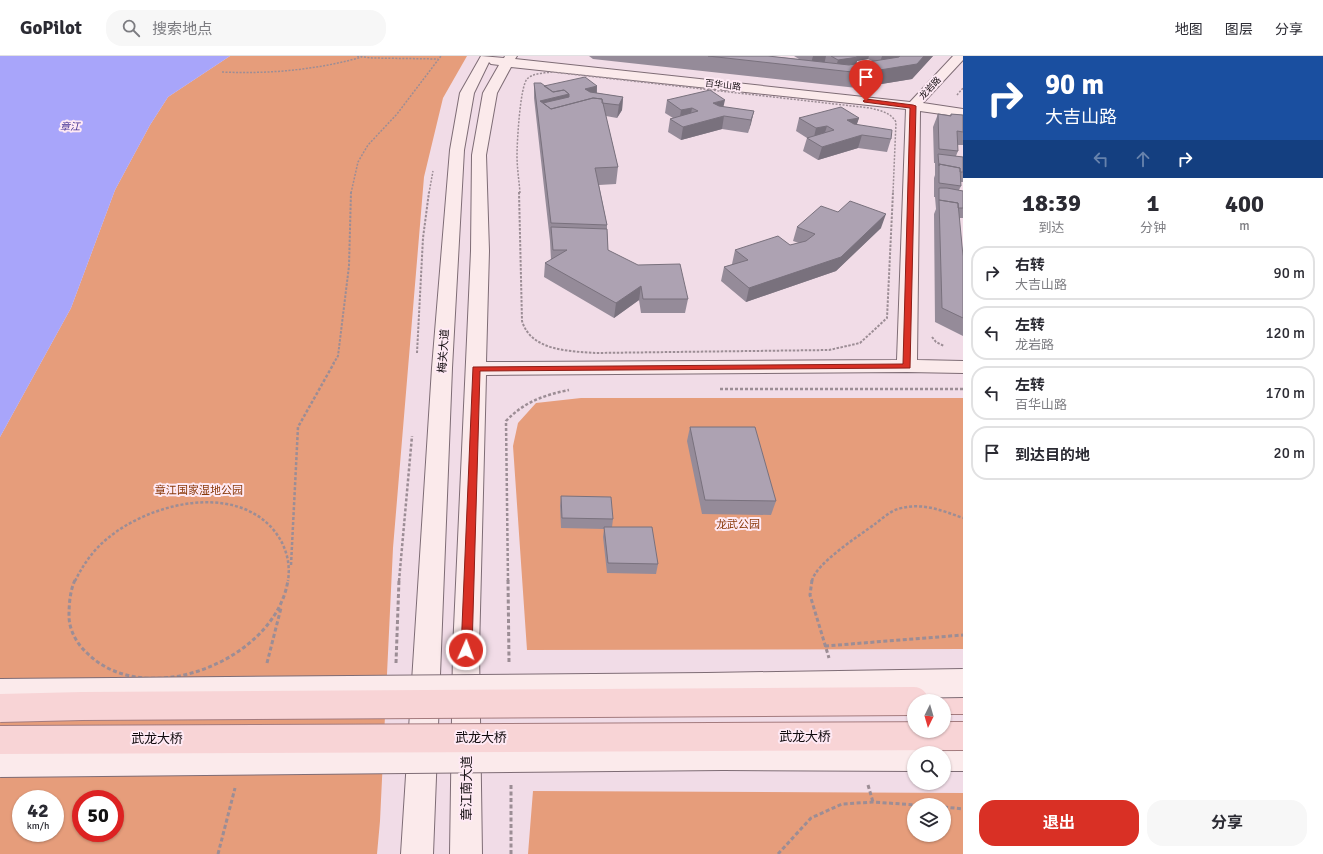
<!DOCTYPE html>
<html lang="zh">
<meta charset="utf-8">
<style>
body{margin:0;font-family:Signika,"Noto Sans SC",sans-serif;background:#f7f7f7;color:#2b2b33;height:100vh;display:flex;flex-direction:column;font-size:15px;white-space:nowrap}
*{box-sizing:border-box;margin:0}
p{font-size:13px;color:#7c7c81}
.icon{flex:none;width:22px;height:22px;fill:none;stroke:currentColor;stroke-width:2;stroke-linecap:round;stroke-linejoin:round}
.map{position:relative;flex:1;overflow:hidden}
.side{display:flex;flex-direction:column;background:#fff;width:360px}
.side>*{flex:none}
.top-card{background:#1a4fa0;color:#fff;overflow:hidden}
.needle{width:26px;rotate:185deg}
.buttons{position:absolute;left:907px;top:638px;display:grid;gap:8px}
.buttons a{display:grid;place-items:center;width:44px;height:44px;border-radius:50%;background:#fff;box-shadow:0 1px 3px #0004;font-size:20px}
.speed{position:absolute;left:12px;top:734px;display:flex;gap:8px;font-size:20px;font-weight:700;text-align:center}
.speed>*{display:grid;place-content:center;width:52px;height:52px;border-radius:50%;background:#fff;box-shadow:0 1px 3px #0004;line-height:1}
.speed small{font-size:10px;font-weight:400}
.speed .limit{border:6px solid #d22;background:#fff;color:#111}
.pin{position:absolute;display:grid;place-items:center;width:34px;height:34px;color:#fff;margin:-41px -17px;border-radius:50% 50% 50% 0;rotate:-45deg;box-shadow:0 0 4px #0007}
.pin .icon{rotate:45deg}
.me{position:absolute;width:44px;margin:-22px;rotate:2deg;stroke-linejoin:round;filter:drop-shadow(0 0 3px #0008)}
.turn{display:flex;align-items:center;gap:14px;height:84px;padding:0 16px;font-size:18px}
.turn .icon{width:52px;height:52px;stroke-width:2.5}
.turn b{display:block;font-size:28px;line-height:34px}
.lanes{display:flex;align-items:center;height:38px;padding:0 16px;background:#0003;justify-content:center;gap:20px;direction:ltr}
.lanes .off{opacity:.35}
.eta{display:flex;justify-content:space-evenly;align-items:center;height:68px;text-align:center}
.eta b{font-size:24px;font-weight:700;line-height:28px}
.cta{display:flex;gap:8px;margin-top:auto;padding:8px 16px}
.cta a{flex:1;height:46px;border-radius:16px;background:#d93025;color:#fff;font-size:16px;font-weight:700;line-height:46px;text-align:center}
.cta a+a{background:#f7f7f7;color:#2b2b33}
ul{padding:0;list-style:none}
li{display:flex;align-items:center;gap:12px;height:54px;margin:0 8px 6px;padding:0 8px;border:2px solid #e1e1e2;border-radius:16px}
li div{flex:1}
li b{display:block;font-size:15px}
li em{font-style:normal}
header{display:flex;align-items:center;gap:24px;box-sizing:border-box;height:56px;padding:0 20px;background:#fff;border-bottom:1px solid #e1e1e2}
header strong{font-size:19px}
nav{display:flex;gap:22px;margin-inline-start:auto;font-size:14px}
.search{width:280px;height:36px;background:#f7f7f7;display:flex;align-items:center;gap:10px;box-sizing:border-box;padding:0 14px;border-radius:16px;color:#7c7c81;font-size:15px}
main{display:flex;flex:1;min-height:0}
.map>svg:first-child{display:block}
.green{fill:#e69d7b;fill-rule:evenodd}
.water{fill:#a8a5fa}
.lines{fill:none;stroke-linecap:round;stroke-linejoin:round}
.secondary-casing{stroke:#7e6c75;stroke-width:2}
.primary-casing{stroke:#a47b7e;stroke-width:2}
.path-far3{stroke:#9c8d95;stroke-width:1.5;stroke-dasharray:2 1.5;stroke-linecap:butt}
.path-far2{stroke:#9c8d95;stroke-width:2;stroke-dasharray:2.5 1.5;stroke-linecap:butt}
.path-far1{stroke:#9c8d95;stroke-width:2.5;stroke-dasharray:3 2;stroke-linecap:butt}
.path{stroke:#9c8d95;stroke-width:3;stroke-dasharray:4 2.5;stroke-linecap:butt}
.secondary{fill:#fbeaeb;fill-rule:evenodd}
.primary{fill:#f8d4d6;fill-rule:evenodd}
.secondary-bridge-casing{stroke:#7e6c75;stroke-width:30;stroke-linecap:butt}
.primary-bridge-casing{stroke:#a47b7e;stroke-width:30;stroke-linecap:butt}
.secondary-bridge{stroke:#fbeaeb;stroke-width:28}
.primary-bridge{stroke:#f8d4d6;stroke-width:28}
.wall{fill:#958b99;fill-rule:evenodd}
.shaded-wall{fill:#79717d}
.building{fill:#ada2b2;stroke:#79717d}
.route{fill:#d93025;stroke:#8d1f18}
.labels{text-anchor:middle;stroke-width:4;stroke-linejoin:round;paint-order:stroke}
.far-street-label{font-size:9px;fill:#110b0e;stroke:#fee9f4}
.far-water-label{font-size:10px;font-style:italic;fill:#423192;stroke:#fee9f4}
.street-label{font-size:11px;fill:#110b0e;stroke:#fee9f4}
.park-label{font-size:11px;fill:#89390a;stroke:#fee9f4}
.near-street-label{font-size:13px;fill:#110b0e;stroke:#fee9f4}
</style>
<header>
<strong>GoPilot</strong>
<div class="search"><svg class="icon" aria-label="search" viewBox="0 0 24 24"><circle cx="10" cy="10" r="6"/><path d="M15 15l6 6"/></svg>搜索地点</div>
<nav><a>地图</a><a>图层</a><a>分享</a></nav>
</header>
<main>
<div class="map">
<svg width="963" height="798" viewBox="0 0 963 798">
<rect width="100%" height="100%" fill="#f1dce7"/>
<path class="green" d="M230,0H467L443,42L424,121L393,492L380,765L377,798H0V381L71,252L115,134L150,69L168,41ZM21,743H55V777H21ZM81,743H115V777H81Z
M581,342H963V593L527,594L513,390L518,367L536,347Z
M533,735L963,737V798H528ZM914,749H944V779H914Z"/>
<path class="water" d="M0,0H230L168,41L150,69L115,134L71,252L0,381Z"/>
<g class="lines">
<g class="secondary-casing">
<path id="secondary" d="M481,0L504,2L505,0H517L515,3L910,46L953,0H963V4L923,47L963,53V61L920,55L917,304L963,305V317L907,316L486,319L479,594L482,798H450L453,594L471,195L472,99L483,37L499,9L491,8L489,6L474,37L464,94L452,312L433,798H401L432,312L450,94L460,37ZM511,11L906,53L897,304L486,306L489,195L486,99L497,37Z
M944,687H963V715H944V697H931L934,691Z"/>
</g>
<g class="primary-casing">
<path id="primary" d="M937,632H963V658H944V645H923L927,636Z"/>
</g>
<path class="path-far3" d="M357,0L372,2L438,3
M222,16C270,18 316,14 362,1
M957,39L963,32
M351,137L358,106L368,89L397,58L441,0
M429,137L433,115
M520,137C519,124 517,112 517,99C517,87 520,31 527,23C533,17 544,17 553,16L870,52C881,55 890,56 896,66L893,137"/>
<path class="path-far2" d="M519,136L522,265C531,295 569,295 595,297L829,294L860,287L887,262L893,136
M932,281L936,286L944,290
M417,297L423,182L429,136
M333,308L338,300L349,210L351,136"/>
<path class="path-far1" d="M720,333H963
M291,509L298,371L334,307
M75,525C83,509 93,494 108,482C149,448 231,427 272,472C285,487 291,505 288,525
M399,525L412,380
M508,525L506,365C524,346 544,339 569,334
M812,525C815,508 860,479 875,468C881,464 890,455 898,453C921,446 941,454 963,462"/>
<path class="path" d="M75,524C70,535 69,548 69,560C69,574 77,588 87,597C146,656 276,604 288,524
M508,524L509,606
M812,524L810,539L829,602
M825,590L963,579
M267,607L281,552
M396,607L399,524
M511,729V798
M868,729L873,746
M944,751L963,753
M218,798L235,732
M778,798L811,762L842,748L873,746L916,749"/>
<use href="#secondary" class="secondary"/>
<use href="#primary" class="primary"/>
<g class="secondary-bridge-casing">
<path id="secondary-bridge" d="M0,637L707,631L963,627
M0,707L723,700L914,701"/>
</g>
<g class="primary-bridge-casing">
<path id="primary-bridge" d="M0,652L82,650L914,645
M0,684L963,680"/>
</g>
<use href="#secondary-bridge" class="secondary-bridge"/>
<use href="#primary-bridge" class="primary-bridge"/>
</g>
<path class="wall" d="M589,0H768L799,3L794,0H933L912,23L857,32L593,3ZM868,3L872,5L856,8L857,5Z
M534,27L544,30H597V37L623,41L622,54L617,62L606,60L618,111L616,128L599,129L607,169V173L608,194L688,243L685,257H641L639,244L614,262L544,221L545,207L551,204L550,185L534,42Z
M667,44L724,51L754,55L748,77L722,73L681,84L668,76L670,63L673,62L665,57Z
M938,58L950,60L951,58L963,59V89H958V95L956,100L963,101V126H961V130L959,134L963,135V162H959L963,200V280L935,266L934,158L936,153L935,141H934V122L935,119V107H934L933,71Z
M799,62H859L856,69L891,83L887,96L858,92L818,104L803,95L807,82L796,75Z
M797,171L881,172L836,215L746,246L721,225L724,211L733,208H732L735,194L790,189L799,187L793,185Z
M690,371L776,445L771,459L702,458L687,385Z
M561,440L613,463L612,471L658,508L656,518L607,517L603,481L604,473L561,472L560,450Z"/>
<path class="shaded-wall" d="M813,0H826L824,9L810,11Z
M846,0H869L868,3L857,5L855,14H835L838,4Z
M882,0H902L879,10Z
M924,0H933L912,23L857,32L861,17Z
M597,30L596,43L585,33Z
M569,38L568,52L550,69L540,45Z
M623,41L622,54L617,62L619,49Z
M725,44L722,57L713,47Z
M692,52L690,64L679,67L681,54Z
M754,55L751,68L748,77L751,64Z
M724,60L722,73L681,84L683,71Z
M859,62L855,74L847,64Z
M827,70L823,83L813,85L816,72Z
M862,79L858,92L818,104L822,91Z
M886,158L881,172L836,215L746,246L749,232Z
M641,230L639,244L614,262L616,247Z"/>
<path class="building" d="M708,0H768L849,9L899,1L900,0H924L917,8L861,17Z
M831,0H856L858,1L838,4Z
M585,21L597,30L585,33L590,36L623,41L619,49L602,47V43L593,42L551,53L543,47L569,41V38L564,34L553,36L544,30Z
M534,27H541L553,36L564,34L569,38L540,45L551,53L593,42L602,43L618,111L595,112L607,169L551,167Z
M710,34L725,44L713,47L719,50L754,55L751,64L724,60L683,71L670,63L698,55L692,52L681,54L667,44Z
M841,51L859,62L847,64L854,68L892,74L891,83L862,79L822,91L807,82L834,74L827,70L816,72L799,62Z
M938,58L951,60V58L963,59V76L957,75L958,95L939,93Z
M938,98L963,101V116H960V112L939,108V110Z
M939,108L960,112L961,130L939,127Z
M939,132H947L963,135V152H958V147L939,144Z
M939,144L958,147L963,200V262L942,252Z
M850,145L886,158L841,201L749,232L724,211L748,204L735,194L778,180L790,189L806,185L815,178L797,171L821,150L838,156Z
M551,171L607,173L608,194L638,209L680,208L688,243H643L641,230L616,247L545,207L567,194H553Z
M690,371H755L776,445L705,444Z
M561,440L611,441L613,463L562,462Z
M604,471H652L658,508L608,507Z"/>
<path class="route" d="M866,43L913,49L916,50L910,312L480,315L472,594L470,597L466,599L463,597L461,594L473,311L903,308L910,52L864,46L863,45Z"/>
<g class="labels">
<g class="far-street-label">
<text transform="translate(723 29) rotate(6)" y="3">百华山路</text>
<text transform="translate(930 32) rotate(-47)" y="3">龙岩路</text>
</g>
<g class="far-water-label">
<text x="70" y="74">章江</text>
</g>
<g class="street-label">
<text transform="translate(443 295) rotate(-86)" y="4">梅关大道</text>
</g>
<g class="park-label">
<text x="199" y="438">章江国家湿地公园</text>
<text x="738" y="472">龙武公园</text>
</g>
<g class="near-street-label">
<text x="805" y="685">武龙大桥</text>
<text x="481" y="686">武龙大桥</text>
<text x="157" y="687">武龙大桥</text>
<text transform="translate(466 732) rotate(-90)" y="5">章江南大道</text>
</g>
</g>
</svg>
<div class="buttons">
<a><svg class="needle" viewBox="-14 -14 28 28"><path d="M0-13l5 13h-10z" fill="#e53935"/><path d="M0 13l5-13h-10z" fill="#7c7c81"/></svg></a>
<a><svg class="icon" aria-label="search" viewBox="0 0 24 24"><circle cx="10" cy="10" r="6"/><path d="M15 15l6 6"/></svg></a>
<a><svg class="icon" aria-label="layers" viewBox="0 0 24 24"><path d="M12 4l9 5-9 5-9-5zM3 14l9 5 9-5"/></svg></a>
</div>
<div class="speed"><div>42<small>km/h</small></div><div class="limit">50</div></div>
<div class="pin" style="left:866px;top:45px;background:#d93025"><svg class="icon" aria-label="arrive" viewBox="0 0 24 24"><path d="M6 21V4h12l-3 4 3 4H6"/></svg></div>
<svg class="me" style="left:466px;top:594px" viewBox="-20 -20 40 40"><circle r="17" fill="#d93025" stroke="#fff" stroke-width="3"/><path d="M0-11L8 9 0 5-8 9z" fill="#fff"/></svg>
</div>
<section class="side">
<div class="top-card">
<div class="turn"><svg class="icon" aria-label="right" viewBox="0 0 24 24"><path d="M7 20v-9h11M14 6l5 5-5 5"/></svg><div><b>90 m</b>大吉山路</div></div>
<div class="lanes"><svg class="icon off" aria-label="left" viewBox="0 0 24 24"><path d="M17 20v-9H6M10 6l-5 5 5 5"/></svg><svg class="icon off" aria-label="ahead" viewBox="0 0 24 24"><path d="M12 20V5M6 11l6-6 6 6"/></svg><svg class="icon" aria-label="right" viewBox="0 0 24 24"><path d="M7 20v-9h11M14 6l5 5-5 5"/></svg></div>
</div>
<div class="eta">
<div><b>18:39</b><p>到达</p></div>
<div><b>1</b><p>分钟</p></div>
<div><b>400</b><p>m</p></div>
</div>
<ul>
<li><svg class="icon" aria-label="right" viewBox="0 0 24 24"><path d="M7 20v-9h11M14 6l5 5-5 5"/></svg><div><b>右转</b><p>大吉山路</p></div><em>90 m</em></li>
<li><svg class="icon" aria-label="left" viewBox="0 0 24 24"><path d="M17 20v-9H6M10 6l-5 5 5 5"/></svg><div><b>左转</b><p>龙岩路</p></div><em>120 m</em></li>
<li><svg class="icon" aria-label="left" viewBox="0 0 24 24"><path d="M17 20v-9H6M10 6l-5 5 5 5"/></svg><div><b>左转</b><p>百华山路</p></div><em>170 m</em></li>
<li><svg class="icon" aria-label="arrive" viewBox="0 0 24 24"><path d="M6 21V4h12l-3 4 3 4H6"/></svg><div><b>到达目的地</b></div><em>20 m</em></li>
</ul>
<div class="cta"><a>退出</a><a>分享</a></div>
</section>
</main>
